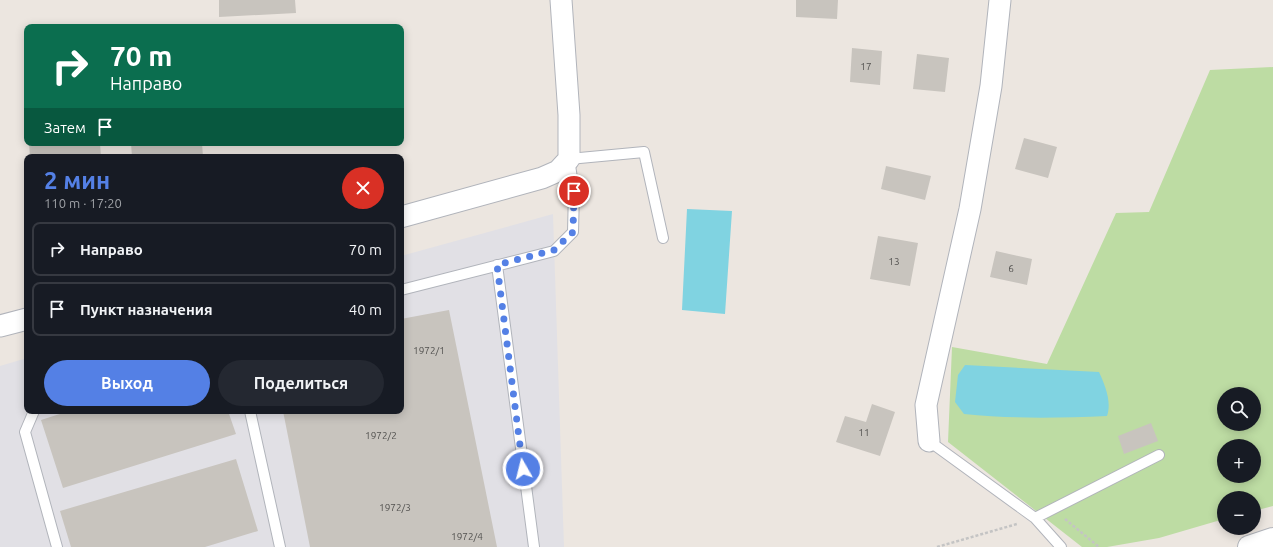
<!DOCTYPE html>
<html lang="ru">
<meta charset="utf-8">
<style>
body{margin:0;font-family:Ubuntu,sans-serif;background:#242831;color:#f1f3f6;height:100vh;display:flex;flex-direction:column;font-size:15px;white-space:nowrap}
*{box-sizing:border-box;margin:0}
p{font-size:13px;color:#9ea1a6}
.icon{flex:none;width:22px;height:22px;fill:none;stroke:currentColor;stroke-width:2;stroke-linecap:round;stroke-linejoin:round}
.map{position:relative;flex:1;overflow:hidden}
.panel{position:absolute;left:24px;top:154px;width:380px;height:260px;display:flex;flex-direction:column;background:#171b24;border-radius:8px;box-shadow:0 2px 10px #0003}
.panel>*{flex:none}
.guide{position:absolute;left:24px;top:24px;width:380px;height:122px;border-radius:8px;box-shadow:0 2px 10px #0003;background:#0b6e4f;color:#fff;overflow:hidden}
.controls{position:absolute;left:1217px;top:387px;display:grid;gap:8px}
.controls a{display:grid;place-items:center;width:44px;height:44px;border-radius:50%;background:#171b24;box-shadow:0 2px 10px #0003;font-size:20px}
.pin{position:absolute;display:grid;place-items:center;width:34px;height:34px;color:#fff;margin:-17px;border:2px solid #fff;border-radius:50%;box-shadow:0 1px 4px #0007}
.me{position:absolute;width:44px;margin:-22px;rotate:352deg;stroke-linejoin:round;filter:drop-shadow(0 0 3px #0008)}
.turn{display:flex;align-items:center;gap:14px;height:84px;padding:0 20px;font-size:18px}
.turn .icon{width:52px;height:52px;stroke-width:2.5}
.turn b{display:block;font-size:28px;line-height:34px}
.then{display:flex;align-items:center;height:38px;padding:0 20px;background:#0003;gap:8px;font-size:15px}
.round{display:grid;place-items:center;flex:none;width:42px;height:42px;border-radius:21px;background:#242831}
.summary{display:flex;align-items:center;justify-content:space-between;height:68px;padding:0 20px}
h1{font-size:24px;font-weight:700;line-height:30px;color:#5480e5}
.button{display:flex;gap:8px;margin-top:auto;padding:8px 20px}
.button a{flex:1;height:46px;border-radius:24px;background:#5480e5;color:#fff;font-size:16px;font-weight:700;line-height:46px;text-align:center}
.button a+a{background:#242831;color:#f1f3f6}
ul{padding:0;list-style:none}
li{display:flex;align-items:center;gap:12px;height:54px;margin:0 8px 6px;padding:0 12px;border:2px solid #363941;border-radius:8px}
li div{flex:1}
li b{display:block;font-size:15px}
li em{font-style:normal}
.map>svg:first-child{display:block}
.industrial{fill:#e1e0e5}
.green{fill:#bddca3;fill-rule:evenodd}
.water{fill:#80d3e1}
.building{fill:#c8c4be}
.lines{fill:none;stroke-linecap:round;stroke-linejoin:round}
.lane-casing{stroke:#b1b4bb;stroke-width:12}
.street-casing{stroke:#b1b4bb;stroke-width:23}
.secondary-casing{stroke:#b1b4bb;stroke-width:24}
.path{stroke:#c4c4c4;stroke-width:2.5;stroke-dasharray:3 2;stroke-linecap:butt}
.lane{stroke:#fff;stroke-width:10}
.street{stroke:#fff;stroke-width:21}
.secondary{stroke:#fff;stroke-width:22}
.route{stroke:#5480e5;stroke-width:7;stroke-dasharray:0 12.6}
.labels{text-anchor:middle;stroke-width:3.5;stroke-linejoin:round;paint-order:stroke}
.number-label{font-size:10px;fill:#535250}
</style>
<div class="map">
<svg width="1273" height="547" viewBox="0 0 1273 547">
<rect width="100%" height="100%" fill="#ece6e0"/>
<path class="industrial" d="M553,214L564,547H0V366L27,358V411H401V256Z"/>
<path class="green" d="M1273,67V506L1254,511V498H1224V519L1159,538L1107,547H1082L948,442L952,347L1047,364L1116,213L1149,212L1210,70ZM1224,394H1254V424H1224ZM1224,446H1254V476H1224Z"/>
<path class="water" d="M687,209L732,211L725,314L682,310Z
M965,365L1099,372C1105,385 1112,402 1107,416C1059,418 1012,419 964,414L955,402L958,375Z"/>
<path class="building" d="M219,0H295L296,13L219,17Z
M796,0H838L837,19L796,17Z
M852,48L882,51L880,85L850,82Z
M917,54L949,58L945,92L913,89Z
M1024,138L1057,147L1048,178L1015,169Z
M29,143H100L101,157H30Z
M131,143H202L203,157H132Z
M886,166L931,176L925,200L881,189Z
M878,236L918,243L910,286L870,279Z
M996,251L1032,259L1027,285L990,277Z
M449,310L497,547H310L283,411H401V319Z
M872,404L895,412L880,456L836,442L845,416L866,422Z
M69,411H228L236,434L63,488L41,420Z
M1151,423L1158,441L1124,454L1118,436Z
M236,459L258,531L205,547H71L60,511Z"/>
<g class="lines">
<g class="lane-casing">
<path id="lane" d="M497,265L534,547
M401,290L554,251L573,232L574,191L569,159L644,152L663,238
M34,411L25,432L57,547
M250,411L280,547
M929,441L1035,518L1061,547
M1035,518L1159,455"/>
</g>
<g class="street-casing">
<path id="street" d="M401,217L542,178L558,171L569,159V115L561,0
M0,326L27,319
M929,441L926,405L970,209L991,86L1000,0"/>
</g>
<g class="secondary-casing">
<path id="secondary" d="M1249,547L1273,539"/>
</g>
<path class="path" d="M1065,519L1099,547
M937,547L1017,524"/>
<use href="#lane" class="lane"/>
<use href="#street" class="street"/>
<use href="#secondary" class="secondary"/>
</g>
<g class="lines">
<path class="route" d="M523,469L497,265L554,250L573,232L574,191"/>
</g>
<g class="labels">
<g class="number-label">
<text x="866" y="70">17</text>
<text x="894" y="265">13</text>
<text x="1011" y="272">6</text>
<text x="429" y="354">1972/1</text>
<text x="864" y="436">11</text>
<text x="381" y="439">1972/2</text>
<text x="395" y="511">1972/3</text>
<text x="467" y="540">1972/4</text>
</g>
</g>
</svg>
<div class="controls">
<a><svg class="icon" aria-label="search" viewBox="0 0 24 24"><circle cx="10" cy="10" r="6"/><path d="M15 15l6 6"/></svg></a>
<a>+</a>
<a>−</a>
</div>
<div class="pin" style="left:574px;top:191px;background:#d93025"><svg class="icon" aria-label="arrive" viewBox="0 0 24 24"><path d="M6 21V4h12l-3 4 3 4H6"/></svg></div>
<svg class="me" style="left:523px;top:469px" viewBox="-20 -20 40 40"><circle r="17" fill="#5480e5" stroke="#fff" stroke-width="3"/><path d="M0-11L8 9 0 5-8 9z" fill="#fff"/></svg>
<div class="guide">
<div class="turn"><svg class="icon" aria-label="right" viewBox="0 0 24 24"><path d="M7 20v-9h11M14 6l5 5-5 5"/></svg><div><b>70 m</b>Направо</div></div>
<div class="then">Затем<svg class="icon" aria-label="arrive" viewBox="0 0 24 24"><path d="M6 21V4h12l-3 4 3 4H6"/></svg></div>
</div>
<section class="panel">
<div class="summary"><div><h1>2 мин</h1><p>110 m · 17:20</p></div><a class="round" style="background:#d93025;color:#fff"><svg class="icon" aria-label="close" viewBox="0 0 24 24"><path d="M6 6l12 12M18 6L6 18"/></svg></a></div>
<ul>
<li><svg class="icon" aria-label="right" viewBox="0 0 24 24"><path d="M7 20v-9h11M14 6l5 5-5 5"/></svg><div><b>Направо</b></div><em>70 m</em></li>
<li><svg class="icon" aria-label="arrive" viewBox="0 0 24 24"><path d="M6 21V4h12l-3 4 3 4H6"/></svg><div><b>Пункт назначения</b></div><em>40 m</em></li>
</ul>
<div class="button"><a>Выход</a><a>Поделиться</a></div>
</section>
</div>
